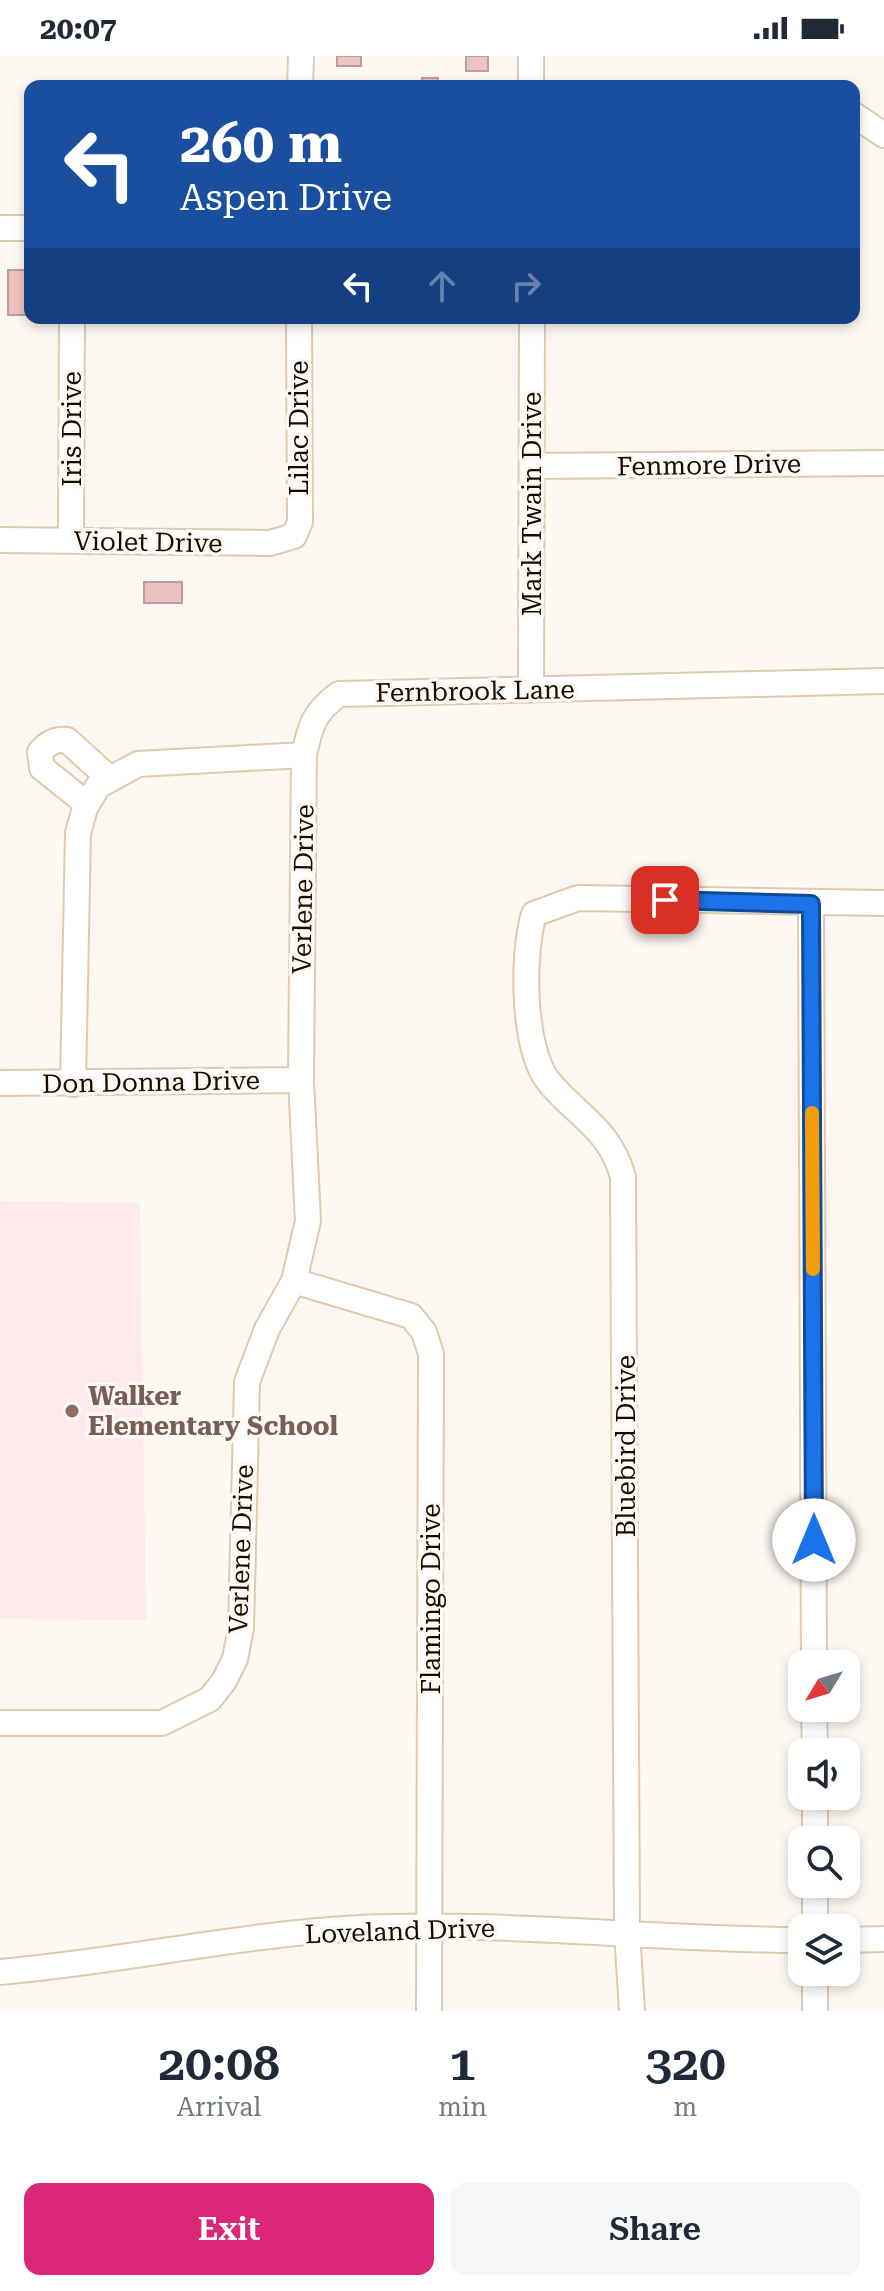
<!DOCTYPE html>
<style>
body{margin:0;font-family:"Roboto Serif",serif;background:#f6f6f7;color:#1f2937;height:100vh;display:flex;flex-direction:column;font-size:30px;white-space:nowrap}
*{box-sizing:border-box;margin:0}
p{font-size:26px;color:#747a83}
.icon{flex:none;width:44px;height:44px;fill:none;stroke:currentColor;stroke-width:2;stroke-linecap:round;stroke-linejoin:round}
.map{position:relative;height:1955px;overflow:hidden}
.sheet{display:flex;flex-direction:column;background:#fff;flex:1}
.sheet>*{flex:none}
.banner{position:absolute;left:24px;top:24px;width:836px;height:244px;border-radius:16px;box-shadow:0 4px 12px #0003;background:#1a4fa0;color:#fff;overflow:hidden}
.needle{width:52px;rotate:232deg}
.tools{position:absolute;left:788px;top:1594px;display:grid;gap:16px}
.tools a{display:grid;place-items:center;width:72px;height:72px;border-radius:16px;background:#fff;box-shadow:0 4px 12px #0003;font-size:40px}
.pin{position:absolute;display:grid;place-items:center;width:68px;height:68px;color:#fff;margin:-34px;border-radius:16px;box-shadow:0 4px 12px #0006}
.me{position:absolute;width:88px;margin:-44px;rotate:0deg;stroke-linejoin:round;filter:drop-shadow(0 0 6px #0008)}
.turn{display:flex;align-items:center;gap:28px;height:168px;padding:0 24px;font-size:36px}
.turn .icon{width:104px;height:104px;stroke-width:2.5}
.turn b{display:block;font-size:56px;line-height:68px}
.lanes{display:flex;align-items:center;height:76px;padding:0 24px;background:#0003;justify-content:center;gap:40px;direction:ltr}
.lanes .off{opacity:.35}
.eta{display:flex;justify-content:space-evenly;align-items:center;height:136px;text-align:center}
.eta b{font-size:48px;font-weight:600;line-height:56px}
.primary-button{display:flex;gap:16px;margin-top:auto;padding:16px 24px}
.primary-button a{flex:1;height:92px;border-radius:16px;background:#db2777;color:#fff;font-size:32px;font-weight:600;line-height:92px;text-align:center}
.primary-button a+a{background:#f6f6f7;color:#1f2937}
.status{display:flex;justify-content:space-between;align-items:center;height:56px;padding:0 40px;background:#fff;direction:ltr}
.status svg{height:22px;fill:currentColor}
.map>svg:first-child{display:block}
.education{fill:#fee9ec}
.building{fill:#ecc4bf;stroke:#c29c97;stroke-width:2}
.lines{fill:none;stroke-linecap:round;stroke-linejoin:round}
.minor-casing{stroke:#e0caad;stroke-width:28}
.minor{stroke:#fff;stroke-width:24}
.route-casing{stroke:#114b97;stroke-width:20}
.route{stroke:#1a73e8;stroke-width:14}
.slow{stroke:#f59e0b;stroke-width:14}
.education-dot{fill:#8d6e63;stroke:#fdf8f2;stroke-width:3}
.labels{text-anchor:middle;stroke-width:7;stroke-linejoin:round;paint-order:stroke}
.street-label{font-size:26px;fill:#140d04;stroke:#fdf8f2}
.education-label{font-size:26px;font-weight:bold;fill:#785e54;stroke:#fdf8f2;text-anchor:start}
</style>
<div class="status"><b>20:07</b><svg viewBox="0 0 49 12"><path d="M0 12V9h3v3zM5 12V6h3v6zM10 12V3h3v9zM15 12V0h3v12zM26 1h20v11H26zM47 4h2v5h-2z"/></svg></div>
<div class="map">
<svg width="884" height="1955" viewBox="0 0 884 1955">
<rect width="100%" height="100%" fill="#fdf8f2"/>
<path class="education" d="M0,1145L140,1147L146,1564L0,1563Z"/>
<path class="building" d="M337,0H361V10H337Z
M466,0H488V15H466Z
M422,22H438V30H422Z
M8,214H30V259H8Z
M144,526H182V547H144Z"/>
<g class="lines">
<g class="minor-casing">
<path id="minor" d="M531,0V30
M300,30L301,0
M854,59L884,79
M0,172H30
M533,410L884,407
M0,484L270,487L294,480L300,466L299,262
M71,484L72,262
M531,634L532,262
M87,748L42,712L40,696C48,687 55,683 67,684L110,723
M811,848L814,1608
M0,1027L301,1024
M73,1028L78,777L85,752L98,730L138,708L304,699
M294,1225L411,1260L424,1276L431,1298L429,1955
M814,1652L815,1696
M0,1667H162L210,1643L224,1625L235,1603L241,1572L247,1326L267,1273L294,1225L308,1165L301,1024L304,699C310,670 314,656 339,638L884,625
M815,1740V1784
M815,1828V1872
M846,1884L884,1883
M0,1916C120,1906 240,1878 360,1872C508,1865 655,1884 802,1884
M815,1916V1955
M632,1955L627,1876L623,1121C610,1073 578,1061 549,1026C522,993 522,897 534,858L578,842L884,847"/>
</g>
<use href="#minor" class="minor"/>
</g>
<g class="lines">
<g class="route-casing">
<path id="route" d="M665,844L811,848L814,1484"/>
</g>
<use href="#route" class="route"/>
<path class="slow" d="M812,1057L813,1213"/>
</g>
<circle class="education-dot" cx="72" cy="1355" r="8"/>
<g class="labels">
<g class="street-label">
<text transform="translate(299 372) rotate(-90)" y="9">Lilac Drive</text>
<text transform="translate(72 373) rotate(-90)" y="9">Iris Drive</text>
<text transform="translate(709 409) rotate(-1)" y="9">Fenmore Drive</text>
<text transform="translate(532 448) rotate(-90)" y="9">Mark Twain Drive</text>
<text transform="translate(148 486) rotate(1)" y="9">Violet Drive</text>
<text transform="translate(475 635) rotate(-1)" y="9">Fernbrook Lane</text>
<text transform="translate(303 833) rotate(-89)" y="9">Verlene Drive</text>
<text transform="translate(151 1026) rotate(-1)" y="9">Don Donna Drive</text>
<text transform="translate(626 1390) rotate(-90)" y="9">Bluebird Drive</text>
<text transform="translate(241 1493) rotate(-88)" y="9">Verlene Drive</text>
<text transform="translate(431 1543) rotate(-90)" y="9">Flamingo Drive</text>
<text transform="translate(400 1875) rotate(-2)" y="9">Loveland Drive</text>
</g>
<g class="education-label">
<text x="88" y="1349">Walker<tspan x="88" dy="30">Elementary School</tspan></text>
</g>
</g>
</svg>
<div class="tools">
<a><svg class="needle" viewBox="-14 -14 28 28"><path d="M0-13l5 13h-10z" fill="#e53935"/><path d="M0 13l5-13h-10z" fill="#747a83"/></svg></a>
<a><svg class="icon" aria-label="sound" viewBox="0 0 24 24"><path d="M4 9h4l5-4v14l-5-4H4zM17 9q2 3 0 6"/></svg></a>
<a><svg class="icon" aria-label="search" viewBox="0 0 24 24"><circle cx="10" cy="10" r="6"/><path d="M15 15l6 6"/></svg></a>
<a><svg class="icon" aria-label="layers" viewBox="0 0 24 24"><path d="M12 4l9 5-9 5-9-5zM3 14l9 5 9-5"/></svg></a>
</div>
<div class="pin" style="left:665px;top:844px;background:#d93025"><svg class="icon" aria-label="arrive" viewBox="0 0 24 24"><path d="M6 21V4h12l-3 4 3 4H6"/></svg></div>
<svg class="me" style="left:814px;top:1484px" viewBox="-20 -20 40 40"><circle r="19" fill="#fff"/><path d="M0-13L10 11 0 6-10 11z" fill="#1a73e8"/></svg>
<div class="banner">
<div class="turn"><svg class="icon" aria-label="left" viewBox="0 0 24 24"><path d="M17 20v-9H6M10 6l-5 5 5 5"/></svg><div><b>260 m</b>Aspen Drive</div></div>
<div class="lanes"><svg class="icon" aria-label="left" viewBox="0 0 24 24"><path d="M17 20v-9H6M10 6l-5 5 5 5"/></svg><svg class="icon off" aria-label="ahead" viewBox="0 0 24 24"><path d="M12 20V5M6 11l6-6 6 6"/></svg><svg class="icon off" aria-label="right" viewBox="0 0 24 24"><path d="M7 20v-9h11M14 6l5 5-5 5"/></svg></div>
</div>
</div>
<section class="sheet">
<div class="eta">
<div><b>20:08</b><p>Arrival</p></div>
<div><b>1</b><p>min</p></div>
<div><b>320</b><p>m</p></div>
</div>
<div class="primary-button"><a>Exit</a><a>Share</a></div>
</section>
